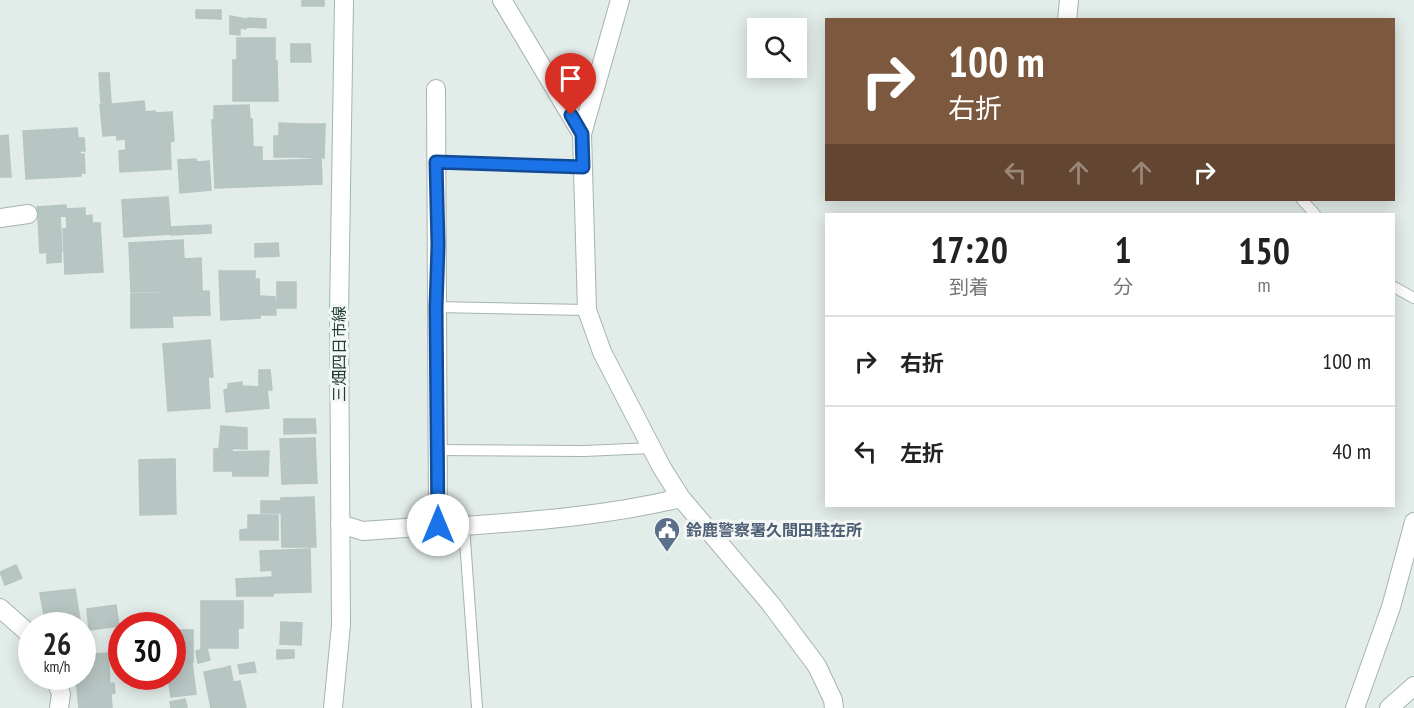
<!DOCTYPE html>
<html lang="ja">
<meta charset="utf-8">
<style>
body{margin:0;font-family:"PT Sans Narrow","Noto Sans JP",sans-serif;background:#f6f6f6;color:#222;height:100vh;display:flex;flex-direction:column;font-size:22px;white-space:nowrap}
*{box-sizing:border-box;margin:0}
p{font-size:20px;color:#767676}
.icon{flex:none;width:33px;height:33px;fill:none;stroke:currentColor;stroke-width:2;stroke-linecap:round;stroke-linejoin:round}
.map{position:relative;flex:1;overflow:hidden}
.details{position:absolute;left:825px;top:213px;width:570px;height:294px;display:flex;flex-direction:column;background:#fff;border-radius:0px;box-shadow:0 3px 15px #0003}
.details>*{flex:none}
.hud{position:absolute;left:825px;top:18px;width:570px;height:183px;border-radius:0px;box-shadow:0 3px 15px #0003;background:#7c583e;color:#fff;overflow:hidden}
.controls{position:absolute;left:747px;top:18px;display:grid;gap:12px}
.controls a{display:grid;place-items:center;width:60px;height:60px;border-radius:0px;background:#fff;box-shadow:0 3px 15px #0003;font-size:30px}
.speed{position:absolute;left:18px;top:612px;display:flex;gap:12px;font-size:30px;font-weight:700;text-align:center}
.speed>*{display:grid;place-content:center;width:78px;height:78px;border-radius:50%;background:#fff;box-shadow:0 3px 15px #0003;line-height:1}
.speed small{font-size:15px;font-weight:400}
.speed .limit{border:9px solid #d22;background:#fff;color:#111}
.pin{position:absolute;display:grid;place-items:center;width:51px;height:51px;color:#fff;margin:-62px -26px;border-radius:50% 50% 50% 0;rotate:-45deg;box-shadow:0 0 6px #0007}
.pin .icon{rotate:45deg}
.me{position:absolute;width:66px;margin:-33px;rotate:0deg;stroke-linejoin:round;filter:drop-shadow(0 0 4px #0008)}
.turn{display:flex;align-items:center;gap:21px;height:126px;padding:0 24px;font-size:27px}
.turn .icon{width:78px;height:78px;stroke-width:2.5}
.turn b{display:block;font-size:42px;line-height:51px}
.lanes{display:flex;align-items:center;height:57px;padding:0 24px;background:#0003;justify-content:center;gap:30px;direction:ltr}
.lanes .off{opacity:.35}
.eta{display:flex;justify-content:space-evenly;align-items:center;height:102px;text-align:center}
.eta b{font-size:36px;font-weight:700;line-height:42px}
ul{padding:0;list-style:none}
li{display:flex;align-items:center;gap:18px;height:90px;padding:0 24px;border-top:2px solid #e0e0e0}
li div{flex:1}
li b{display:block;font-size:22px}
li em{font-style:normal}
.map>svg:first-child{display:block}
.building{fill:#b8c6c3;stroke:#b5c5c1;stroke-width:1.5}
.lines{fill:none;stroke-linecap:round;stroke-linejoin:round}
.service-casing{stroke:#a5b4b1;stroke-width:12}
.minor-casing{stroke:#a5b4b1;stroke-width:20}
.secondary-casing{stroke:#a1b7b3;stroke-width:20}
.service{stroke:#fff;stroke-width:10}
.minor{stroke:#fff;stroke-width:18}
.secondary{stroke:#fff;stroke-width:18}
.route-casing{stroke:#114b97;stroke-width:15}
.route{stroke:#1a73e8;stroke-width:10}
.labels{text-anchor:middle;stroke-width:6;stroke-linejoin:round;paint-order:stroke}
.street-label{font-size:16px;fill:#233c3a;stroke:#f3f8f6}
.service-label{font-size:16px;font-weight:bold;fill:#4e5e75;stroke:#f3f8f6;text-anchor:start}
</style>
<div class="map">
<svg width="1414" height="708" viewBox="0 0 1414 708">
<rect width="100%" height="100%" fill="#e2ece9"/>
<path class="building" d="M302,0H324V6H302Z
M196,10H221V19L196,18Z
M230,16L247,19L246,29L240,28V35L230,34Z
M248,18L266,19V28L247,27Z
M237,38H275V61H277L278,101H233V60H237Z
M291,44H310L311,62H291Z
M99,73H109L111,103H101Z
M144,101L145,110L143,111L142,108L122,109L123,116H115L114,104Z
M113,104L116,135L103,136L100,105Z
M249,105L250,119L214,120V106Z
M141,109V112L155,111L154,113L172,112L174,141L170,142L171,169L120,172L119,151L126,150L124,110Z
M115,116H123L125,139L117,140Z
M250,119H252L253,147H262V161L321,159L322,184L215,188L212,120Z
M279,123L299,124L298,157H274V136H279Z
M300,124H325L324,158L299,157Z
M77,128L78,138H84L85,151H80V154H84L85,173H81V176L26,179L23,131Z
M8,135L11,177H0V136Z
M196,159V162L209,161L211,190L180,193L178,160Z
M168,197L171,234L124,237L122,200Z
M66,205V216L38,218L37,207Z
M85,208V216L92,215V223H100L103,272L65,274L63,229H67L66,209Z
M60,217L62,251L40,253L38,219Z
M211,225V233L171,235V227Z
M183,240L184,259L201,258L202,290L131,292L129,243Z
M278,243L279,256L255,257V244Z
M61,251V262L47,263V252Z
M219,271H255V279H259L260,318L221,320Z
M277,282H296V308H277Z
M209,291L210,315L172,316L173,327L131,328V294Z
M261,296L275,297L276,315H260Z
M210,340L213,377H208L210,408L168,411L163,344Z
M259,370H270L272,390H267L269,408L226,412L224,390L228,389V384L242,382V386L259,387Z
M284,419H315L316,433L284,434Z
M221,426L247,428V449L219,448Z
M315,438L317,483L282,484L280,439Z
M214,449H232L233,471H214Z
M269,451L268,476H233L232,452Z
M175,459L176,514L140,515L139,460Z
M314,497L316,547H282L281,498Z
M261,501H280V513H261Z
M248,515H278V540H240V530L248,529Z
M310,549L311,592L273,593L272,570L261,571L260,551Z
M16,565L22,578L5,585L0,572Z
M273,577V596H237L236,579Z
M75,589L81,626H46L40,593Z
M201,601H243V628H238V648H201Z
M116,605L119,626L89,630L87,609Z
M281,622L302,623L301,645L280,644Z
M172,630H193V662H172Z
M207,648L210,660L198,663L196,651Z
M277,650H294V658L277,659Z
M108,653L110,684L114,683L115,693L111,694L112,708H79L76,676H82V655Z
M192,662L196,694L171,697L168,676H172V665Z
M254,662L256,672L240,674L238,665Z
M230,666L233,681L227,682L224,668Z
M224,668L227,683L240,681L246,708H211L204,672Z
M185,699L187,707L171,708L170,702Z"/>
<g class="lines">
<g class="service-casing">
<path id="service" d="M436,162L583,167
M1302,200L1315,214
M1394,287L1414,298
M436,307L587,310
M437,450L584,451L652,448
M464,526L477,708"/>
</g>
<g class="minor-casing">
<path id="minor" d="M502,0L582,134
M620,0L582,134L587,310L602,352L662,468L681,498L770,603L817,666L833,700L834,708
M1067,20L1069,0
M436,89L438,525
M0,218L28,214
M340,524L363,531L460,524L464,526C537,521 610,515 681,498
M0,608L26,631L32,639
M54,676L61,694L59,708
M1355,708L1391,607L1414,522
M1389,708L1414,686"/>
</g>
<g class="secondary-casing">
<path id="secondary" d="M333,708L341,625L339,314L344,0"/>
</g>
<use href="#service" class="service"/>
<use href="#minor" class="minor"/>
<use href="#secondary" class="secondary"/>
</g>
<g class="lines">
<g class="route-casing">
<path id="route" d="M438,525L436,308L438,245L436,162L583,167L582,134L571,115"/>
</g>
<use href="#route" class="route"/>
</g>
<defs>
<g id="civic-pin" transform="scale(1.35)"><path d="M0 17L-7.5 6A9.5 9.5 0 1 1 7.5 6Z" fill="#5c6f8a" stroke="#f3f8f6"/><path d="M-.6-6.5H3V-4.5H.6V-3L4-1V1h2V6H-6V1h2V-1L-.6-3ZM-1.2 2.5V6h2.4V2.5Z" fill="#fff"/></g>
</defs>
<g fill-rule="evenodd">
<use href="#civic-pin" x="667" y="530"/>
</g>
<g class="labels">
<g class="street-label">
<text transform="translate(339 354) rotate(-90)" y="6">三畑四日市線</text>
</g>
<g class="service-label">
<text x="686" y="536">鈴鹿警察署久間田駐在所</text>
</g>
</g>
</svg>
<div class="controls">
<a><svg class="icon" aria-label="search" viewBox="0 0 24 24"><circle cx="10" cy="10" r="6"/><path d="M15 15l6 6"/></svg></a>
</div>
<div class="speed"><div>26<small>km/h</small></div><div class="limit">30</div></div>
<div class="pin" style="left:571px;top:115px;background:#d93025"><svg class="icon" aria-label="arrive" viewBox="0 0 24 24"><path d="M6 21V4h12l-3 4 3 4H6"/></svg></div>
<svg class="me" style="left:438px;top:525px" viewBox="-20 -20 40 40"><circle r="19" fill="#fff"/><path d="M0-13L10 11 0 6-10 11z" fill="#1a73e8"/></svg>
<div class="hud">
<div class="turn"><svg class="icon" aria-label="right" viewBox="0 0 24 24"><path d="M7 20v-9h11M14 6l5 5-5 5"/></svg><div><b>100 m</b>右折</div></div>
<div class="lanes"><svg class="icon off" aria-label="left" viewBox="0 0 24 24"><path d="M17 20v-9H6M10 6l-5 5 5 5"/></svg><svg class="icon off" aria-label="ahead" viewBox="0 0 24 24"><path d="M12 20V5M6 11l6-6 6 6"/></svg><svg class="icon off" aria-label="ahead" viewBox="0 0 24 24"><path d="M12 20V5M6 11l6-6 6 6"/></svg><svg class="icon" aria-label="right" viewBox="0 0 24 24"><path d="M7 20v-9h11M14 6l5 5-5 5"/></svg></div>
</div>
<section class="details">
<div class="eta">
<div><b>17:20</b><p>到着</p></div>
<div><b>1</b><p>分</p></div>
<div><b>150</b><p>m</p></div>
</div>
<ul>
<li><svg class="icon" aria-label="right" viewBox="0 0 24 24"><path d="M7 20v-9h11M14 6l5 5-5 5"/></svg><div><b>右折</b></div><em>100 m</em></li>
<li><svg class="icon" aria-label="left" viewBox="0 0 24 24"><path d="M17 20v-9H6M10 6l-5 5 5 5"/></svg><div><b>左折</b></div><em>40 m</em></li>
</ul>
</section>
</div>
